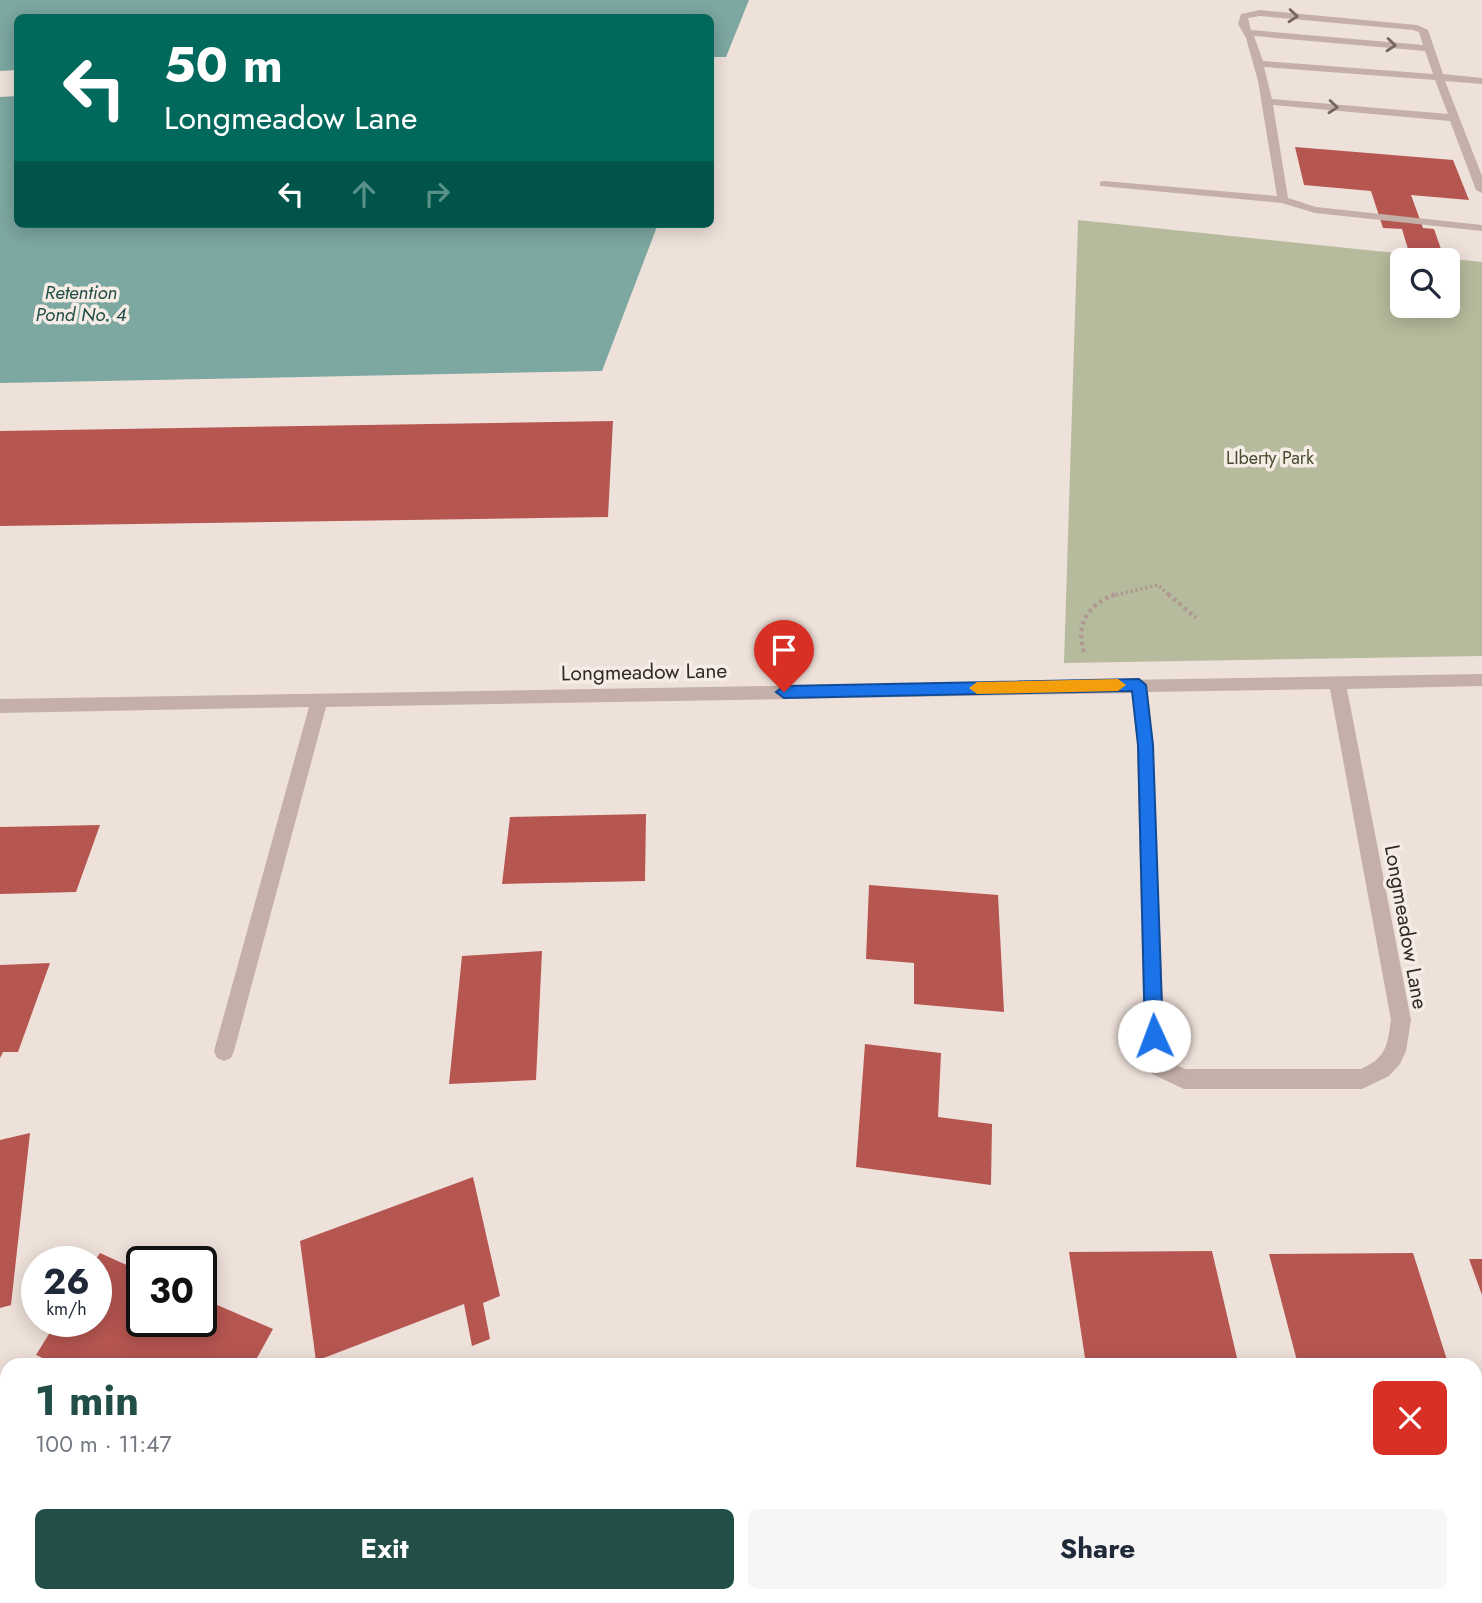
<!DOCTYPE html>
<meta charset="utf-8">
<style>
body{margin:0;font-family:Jost,sans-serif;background:#f6f6f7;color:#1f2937;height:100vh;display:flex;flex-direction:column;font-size:26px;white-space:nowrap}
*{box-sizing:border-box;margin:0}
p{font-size:23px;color:#747a83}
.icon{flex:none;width:38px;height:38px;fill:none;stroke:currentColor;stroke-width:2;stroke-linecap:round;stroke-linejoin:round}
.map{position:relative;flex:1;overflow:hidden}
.drawer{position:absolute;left:0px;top:1358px;width:1482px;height:245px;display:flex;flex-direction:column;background:#fff;border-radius:21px 21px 0 0;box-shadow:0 4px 18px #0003}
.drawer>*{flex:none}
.top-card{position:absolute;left:14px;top:14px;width:700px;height:214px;border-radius:10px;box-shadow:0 4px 18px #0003;background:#00695c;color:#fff;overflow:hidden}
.controls{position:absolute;left:1390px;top:248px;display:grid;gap:14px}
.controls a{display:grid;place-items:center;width:70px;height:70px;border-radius:10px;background:#fff;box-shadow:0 4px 18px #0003;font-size:35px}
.speed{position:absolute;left:21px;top:1246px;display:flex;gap:14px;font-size:35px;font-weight:700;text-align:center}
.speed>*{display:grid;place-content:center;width:91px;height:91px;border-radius:50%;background:#fff;box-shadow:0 4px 18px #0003;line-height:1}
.speed small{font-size:18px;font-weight:400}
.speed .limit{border:4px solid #111;border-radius:10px;background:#fff;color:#111}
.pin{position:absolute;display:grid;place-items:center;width:60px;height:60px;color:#fff;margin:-72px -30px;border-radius:50% 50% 50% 0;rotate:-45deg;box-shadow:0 0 7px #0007}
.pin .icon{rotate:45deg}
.me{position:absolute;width:77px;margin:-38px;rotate:358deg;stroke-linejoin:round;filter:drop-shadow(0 0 5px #0008)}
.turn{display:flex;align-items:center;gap:24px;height:147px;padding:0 35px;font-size:32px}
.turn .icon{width:91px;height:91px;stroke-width:2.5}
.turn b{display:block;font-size:49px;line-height:60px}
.lanes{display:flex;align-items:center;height:66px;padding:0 35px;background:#0003;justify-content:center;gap:35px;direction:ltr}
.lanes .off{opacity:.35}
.round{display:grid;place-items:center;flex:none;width:74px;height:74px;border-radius:10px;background:#f6f6f7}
.head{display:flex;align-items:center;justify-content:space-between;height:119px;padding:0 35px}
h1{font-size:42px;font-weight:700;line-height:52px;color:#224e48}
.button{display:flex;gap:14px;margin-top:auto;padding:14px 35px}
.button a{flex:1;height:80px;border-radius:10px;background:#224e48;color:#fff;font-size:28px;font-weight:700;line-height:80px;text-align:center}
.button a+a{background:#f6f6f7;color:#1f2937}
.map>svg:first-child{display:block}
.green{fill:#b6bb9d;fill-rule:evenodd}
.water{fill:#7da7a1}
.building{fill:#b65651}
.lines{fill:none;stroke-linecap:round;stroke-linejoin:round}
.path-far1{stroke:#af9a93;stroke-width:3.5;stroke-dasharray:2.5 2.5;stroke-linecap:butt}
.path{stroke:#af9a93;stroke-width:4.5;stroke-dasharray:3.5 3.5;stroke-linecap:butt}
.minor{fill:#c4b0a8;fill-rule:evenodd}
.oneway{stroke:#746661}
.route{fill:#1a73e8;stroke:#114b97;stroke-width:2}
.slow{fill:#f59e0b}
.labels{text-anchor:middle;stroke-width:7;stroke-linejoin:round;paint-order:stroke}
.far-park-label{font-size:18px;fill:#474d2e;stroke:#f6ece6}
.far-water-label{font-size:19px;font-style:italic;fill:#224e48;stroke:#f6ece6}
.street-label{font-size:21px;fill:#322927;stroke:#f6ece6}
</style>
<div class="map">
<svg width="1482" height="1603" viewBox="0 0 1482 1603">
<rect width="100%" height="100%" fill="#eee1da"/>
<path class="green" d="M1078,220L1482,262V656L1064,663ZM1402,261H1447V306H1402Z"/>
<path class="water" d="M0,0H749L726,57H711L710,18H18L17,70L0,71Z
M17,96L18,224H658L602,371L0,383V97Z"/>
<path class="building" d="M1295,147L1453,160L1469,200L1411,195L1423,228L1434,229L1442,252L1408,249L1402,229L1383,228L1371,191L1304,185Z
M613,421L608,517L0,526V431Z
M646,814L645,881L502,884L510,817Z
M100,825L76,892L0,894V827Z
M869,885L998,895L1004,1012L914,1004V963L866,959Z
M542,951L536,1080L449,1084L462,956Z
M50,963L18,1052H3L0,1058V965Z
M865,1044L941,1053L938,1117L992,1124L991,1185L856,1167Z
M30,1133L11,1305L0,1308V1140Z
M473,1177L500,1296L483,1303L490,1339L472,1346L464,1304L316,1361L300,1241Z
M1212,1251L1237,1358H1085L1069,1252Z
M100,1253L142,1272V1321H201V1298L273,1329L253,1365H58L36,1355L57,1321H96L94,1262Z
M1413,1253L1447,1360L1297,1361L1269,1254Z
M1469,1259H1482V1295Z"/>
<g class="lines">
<path class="path-far1" d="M1111,596L1158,585L1170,596"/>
<path class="path" d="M1168,594L1196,618
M1084,652C1075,623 1089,604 1116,594"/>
<path class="minor" d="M1260,10L1417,25L1428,30L1443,74L1482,78V84L1445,81L1482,176V193L1476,190L1450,121L1273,105L1288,198L1316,207L1482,225V231L1315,213L1282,203L1100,186V182L1104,181L1277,196L1258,81L1246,38L1238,24L1241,14ZM1260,16L1413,30L1419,32L1423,45L1251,30L1248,18ZM1254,36L1425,51L1433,74L1263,61ZM1264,67L1435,80L1448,114L1272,99Z
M1482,674V686L1347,689L1411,1020L1406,1051L1400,1064L1389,1076L1362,1089H1184L1152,1074L1144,1036L1137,745L1132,693L326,707L234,1051L231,1058L224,1061L217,1058L214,1051L309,707L0,713V699ZM1330,689L1391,1020C1387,1046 1387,1057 1361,1069H1185L1168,1061L1164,1036L1153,745L1148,692Z"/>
</g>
<defs><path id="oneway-chevron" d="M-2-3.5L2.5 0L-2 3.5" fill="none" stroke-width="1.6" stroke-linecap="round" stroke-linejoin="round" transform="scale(1.75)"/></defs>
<g class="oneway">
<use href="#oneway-chevron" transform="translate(1293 16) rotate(5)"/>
<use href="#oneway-chevron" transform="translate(1391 45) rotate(5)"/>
<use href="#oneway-chevron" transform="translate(1333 107) rotate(5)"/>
</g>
<path class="route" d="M1139,679L1146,685L1153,745L1163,1036L1160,1042L1154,1045L1147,1042L1145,1036L1138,745L1132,691L784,698L776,692L784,686Z"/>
<path class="slow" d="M1118,679L1126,685L1118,691L977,694L969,688L977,682Z"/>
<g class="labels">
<g class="far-park-label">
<text x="1270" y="464">LIberty Park</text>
</g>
<g class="far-water-label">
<text x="81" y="299">Retention<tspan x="81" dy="22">Pond No. 4</tspan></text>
</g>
<g class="street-label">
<text transform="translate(644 672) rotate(-1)" y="7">Longmeadow Lane</text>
<text transform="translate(1406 927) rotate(80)" y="7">Longmeadow Lane</text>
</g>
</g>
</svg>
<div class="controls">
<a><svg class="icon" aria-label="search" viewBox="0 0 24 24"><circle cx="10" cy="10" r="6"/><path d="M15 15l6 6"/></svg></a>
</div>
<div class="speed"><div>26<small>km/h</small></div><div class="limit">30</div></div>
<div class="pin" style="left:784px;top:692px;background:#d93025"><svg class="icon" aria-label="arrive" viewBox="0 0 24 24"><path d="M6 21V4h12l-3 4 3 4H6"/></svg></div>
<svg class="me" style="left:1154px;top:1036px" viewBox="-20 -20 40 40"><circle r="19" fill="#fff"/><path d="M0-13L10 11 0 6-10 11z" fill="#1a73e8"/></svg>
<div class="top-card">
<div class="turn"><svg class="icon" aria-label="left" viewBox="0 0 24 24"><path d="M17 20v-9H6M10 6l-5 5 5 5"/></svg><div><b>50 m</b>Longmeadow Lane</div></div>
<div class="lanes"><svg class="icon" aria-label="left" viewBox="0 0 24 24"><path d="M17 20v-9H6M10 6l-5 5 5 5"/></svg><svg class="icon off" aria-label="ahead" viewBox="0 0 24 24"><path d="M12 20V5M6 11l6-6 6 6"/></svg><svg class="icon off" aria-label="right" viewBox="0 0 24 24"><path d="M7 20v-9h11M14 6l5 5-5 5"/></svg></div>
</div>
<section class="drawer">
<div class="head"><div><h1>1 min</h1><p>100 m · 11:47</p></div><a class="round" style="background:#d93025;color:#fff"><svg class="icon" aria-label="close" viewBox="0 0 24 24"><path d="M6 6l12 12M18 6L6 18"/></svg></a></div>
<div class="button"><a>Exit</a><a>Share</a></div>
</section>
</div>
